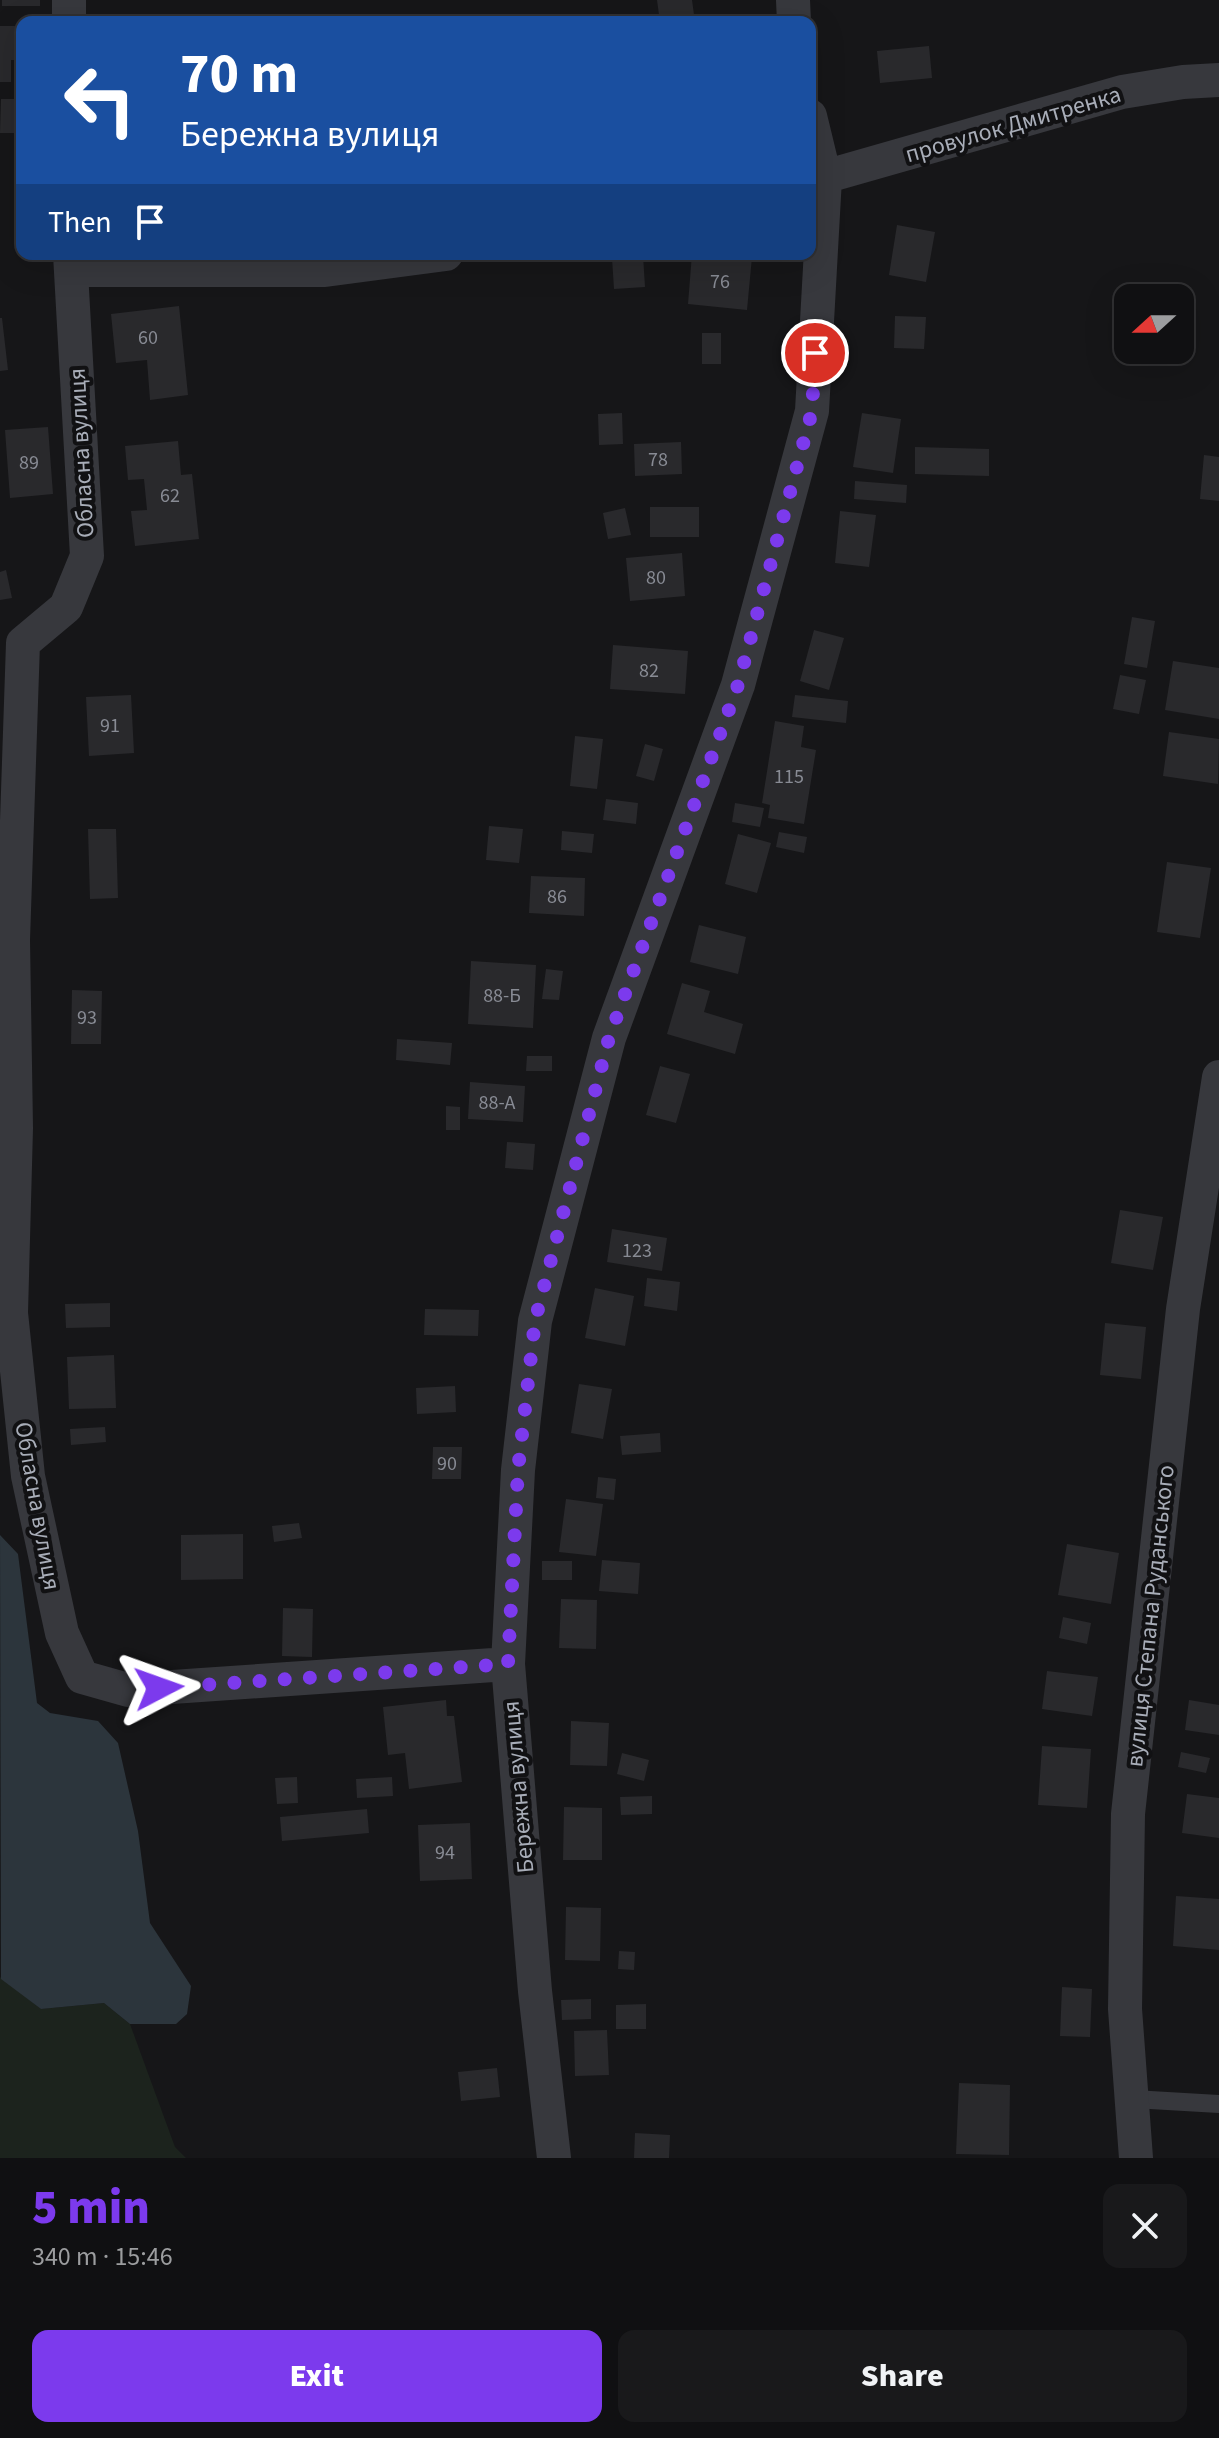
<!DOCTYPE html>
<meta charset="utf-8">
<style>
body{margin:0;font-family:"Source Sans 3",sans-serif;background:#19191b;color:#f1f3f6;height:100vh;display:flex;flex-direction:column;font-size:30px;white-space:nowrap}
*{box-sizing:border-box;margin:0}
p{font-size:26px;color:#9c9d9f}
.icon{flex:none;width:44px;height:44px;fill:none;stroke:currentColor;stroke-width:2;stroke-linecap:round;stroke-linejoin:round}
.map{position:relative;height:2158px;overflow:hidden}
.drawer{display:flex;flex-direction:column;background:#101012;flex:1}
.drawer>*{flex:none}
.top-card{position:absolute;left:16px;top:16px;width:800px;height:244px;border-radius:16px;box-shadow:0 8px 32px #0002,0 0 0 2px #303032;background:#1a4fa0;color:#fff;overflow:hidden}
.needle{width:52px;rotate:249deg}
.controls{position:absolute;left:1114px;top:284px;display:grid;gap:16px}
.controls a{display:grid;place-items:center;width:80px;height:80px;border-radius:16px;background:#101012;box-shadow:0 8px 32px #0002,0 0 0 2px #303032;font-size:40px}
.pin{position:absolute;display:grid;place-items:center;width:68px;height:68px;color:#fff;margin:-34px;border:4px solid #fff;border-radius:50%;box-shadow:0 2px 8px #0007}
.me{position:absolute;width:88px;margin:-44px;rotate:86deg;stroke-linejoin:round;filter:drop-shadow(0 0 6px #0008)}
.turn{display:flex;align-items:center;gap:28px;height:168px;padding:0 32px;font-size:36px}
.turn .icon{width:104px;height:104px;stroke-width:2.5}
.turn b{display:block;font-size:56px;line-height:68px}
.then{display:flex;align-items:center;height:76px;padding:0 32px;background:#0003;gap:16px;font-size:30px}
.round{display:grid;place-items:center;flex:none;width:84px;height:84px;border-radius:16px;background:#19191b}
.headline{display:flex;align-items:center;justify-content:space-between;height:136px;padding:0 32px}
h1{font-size:48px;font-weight:800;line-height:60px;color:#7c3aed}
.button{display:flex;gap:16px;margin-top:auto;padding:16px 32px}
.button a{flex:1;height:92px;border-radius:16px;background:#7c3aed;color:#fff;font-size:32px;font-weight:800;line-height:92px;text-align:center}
.button a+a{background:#19191b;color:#f1f3f6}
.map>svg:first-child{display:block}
.green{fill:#1c231d}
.water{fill:#2c353c}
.building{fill:#29292c}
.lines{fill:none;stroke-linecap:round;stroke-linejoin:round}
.service{stroke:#37383d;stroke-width:18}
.minor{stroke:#37383d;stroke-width:34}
.route{stroke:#7c3aed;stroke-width:14;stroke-dasharray:0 25.2}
.labels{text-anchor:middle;stroke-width:8;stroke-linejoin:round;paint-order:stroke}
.number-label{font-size:20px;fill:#888b94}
.street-label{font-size:24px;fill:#a8adb8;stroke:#111113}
</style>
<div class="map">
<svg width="1219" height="2158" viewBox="0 0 1219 2158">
<rect width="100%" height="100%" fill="#161618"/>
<path class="green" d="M0,1977L41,2009L104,2003L130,2024L175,2147L186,2158H0Z"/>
<path class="water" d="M0,1535L18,1554L37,1703L50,1713L98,1721L118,1743L138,1831L150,1923L191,1986L187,2014L176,2024H130L104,2003L41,2009L1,1979Z"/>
<path class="building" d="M2,0H40V6H2Z
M657,0H692L695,22H660Z
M0,26H22V60H11V82H0Z
M929,46L932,78L880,83L877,51Z
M1,99H22V133H0Z
M897,225L935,232L926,282L889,275Z
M692,254L752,257L747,310L688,304Z
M643,255L645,287L614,289L612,258Z
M179,306L188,395L150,400L147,360L116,363L111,314Z
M895,316L926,317L924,349L894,348Z
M0,318H2L8,370L0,371Z
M702,333H721V364H702Z
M622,413L623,444L599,445L598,414Z
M862,413L901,419L893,473L853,467Z
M48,427L53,494L10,498L5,430Z
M178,441L181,475L192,474L199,539L135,546L131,511L147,510L144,479L128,480L125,446Z
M681,442L682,474L635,476L634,444Z
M915,447L989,449V476L915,474Z
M1204,455L1219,457V501L1200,499Z
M855,481L907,485L906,503L854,499Z
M650,507H699V537H650Z
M625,508L631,535L608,539L603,513Z
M840,511L876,515L869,567L835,563Z
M682,553L685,596L630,601L626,558Z
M6,570L12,598L0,600V572Z
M1132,617L1155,621L1147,668L1124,664Z
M814,630L844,638L829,690L800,681Z
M613,645L688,651L685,694L610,689Z
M1173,661L1219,668V719L1165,710Z
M1120,675L1146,680L1139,714L1113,709Z
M131,695L134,753L89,756L86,697Z
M795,695L848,701L846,723L792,717Z
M775,721L804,726L801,747L816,750L804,824L768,818L770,805L762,803Z
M1169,732L1219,739L1218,784L1163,776Z
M575,736L603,739L597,789L570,786Z
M645,744L663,749L654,781L636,776Z
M606,799L638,803L636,824L603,820Z
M735,803L764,808L760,827L732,822Z
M489,826L523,829L519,863L486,860Z
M88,829H116L118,898L90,899Z
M562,831L594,834L592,853L561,850Z
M779,832L807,837L804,853L776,847Z
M738,834L771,843L757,893L725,884Z
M1167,862L1211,868L1200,938L1157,932Z
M531,876L585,878L584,916L529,913Z
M699,925L746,937L738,974L690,962Z
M471,961L536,965L533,1028L468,1024Z
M546,969L563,971L559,1000L542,999Z
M682,983L710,991L704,1012L743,1024L735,1054L667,1034Z
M72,990L102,991L101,1044H71Z
M397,1039L452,1043L450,1065L396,1060Z
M527,1056H552V1071H526Z
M660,1066L690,1074L676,1123L646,1115Z
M470,1082L525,1086L523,1122L468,1119Z
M446,1106L460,1107V1130H446Z
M507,1142L535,1144L533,1170L505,1168Z
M1120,1210L1163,1217L1153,1270L1111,1263Z
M612,1229L667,1238L662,1271L607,1262Z
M647,1278L680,1282L677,1311L644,1306Z
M595,1288L634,1296L625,1346L585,1338Z
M110,1303V1327L66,1328L65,1304Z
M425,1309L479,1310L478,1336L424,1335Z
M1105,1323L1146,1327L1141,1379L1100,1375Z
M114,1355L116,1408L69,1409L67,1357Z
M579,1384L612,1389L603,1439L571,1433Z
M455,1386L456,1412L417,1414L416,1388Z
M105,1427L106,1442L71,1445L70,1429Z
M660,1433L661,1452L622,1455L620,1436Z
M433,1447H462L461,1479H432Z
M598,1477L616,1479L614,1500L596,1498Z
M566,1499L603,1504L596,1556L559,1552Z
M299,1523L302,1538L274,1542L272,1526Z
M243,1534V1579L181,1580V1535Z
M1067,1544L1119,1553L1111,1604L1058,1595Z
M602,1560L640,1563L638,1594L599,1591Z
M542,1561H572V1580H542Z
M561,1599L597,1600L596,1649L559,1648Z
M283,1608L313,1609L312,1657L282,1656Z
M1063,1617L1091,1623L1087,1644L1059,1638Z
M1047,1671L1098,1677L1092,1716L1042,1709Z
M446,1700L447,1716H454L462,1782L409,1789L405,1753L388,1755L383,1707Z
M1189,1700L1219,1705V1735L1185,1730Z
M571,1721L609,1723L607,1766L570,1765Z
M1042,1746L1091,1749L1087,1808L1038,1805Z
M1181,1752L1210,1758L1206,1773L1178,1767Z
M622,1753L649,1760L644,1781L617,1774Z
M297,1777L298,1803L277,1804L275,1778Z
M392,1777L393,1796L357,1798L356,1779Z
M1187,1794L1219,1798V1838L1182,1833Z
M652,1796V1814L621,1815L620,1797Z
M564,1807L602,1808V1860H563Z
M367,1809L369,1833L282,1841L280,1817Z
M470,1823L472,1879L420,1881L418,1825Z
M1176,1896L1219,1899V1950L1173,1946Z
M566,1907L601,1908L600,1961L565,1960Z
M619,1951L635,1952L634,1970L618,1969Z
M1062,1987L1092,1989L1090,2037L1060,2036Z
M591,1999V2019L562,2020L561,2000Z
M646,2004V2029H616V2005Z
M607,2030L609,2075L575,2076L574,2031Z
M497,2068L500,2097L461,2101L458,2072Z
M959,2083L1010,2085L1009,2155L956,2154Z
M635,2133L670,2135L669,2158H634Z"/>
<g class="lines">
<path class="service" d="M1133,2099L1219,2104"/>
<path class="minor" d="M793,0L794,22
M69,22V0
M810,181L1122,92L1183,82L1219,80
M70,254L87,556L66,607L23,643L13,940L16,1128L11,1313L28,1476L62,1633L82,1677L128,1690L508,1664
M71,270H325L446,254
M554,2158L535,1991L508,1664L518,1470L535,1321L609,1038L738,685L812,411L825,178L810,116
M1136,2158L1125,2009L1128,1814L1183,1309L1219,1077"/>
</g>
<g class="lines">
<path class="route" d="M159,1688L508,1664L518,1470L535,1321L609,1038L738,685L812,411L815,353"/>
</g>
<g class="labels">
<g class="number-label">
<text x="720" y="288">76</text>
<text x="148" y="344">60</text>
<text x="658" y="466">78</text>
<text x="29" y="469">89</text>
<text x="170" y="502">62</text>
<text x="656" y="584">80</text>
<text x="649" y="677">82</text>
<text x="110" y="732">91</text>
<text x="789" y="783">115</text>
<text x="557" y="903">86</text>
<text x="502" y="1002">88-Б</text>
<text x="87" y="1024">93</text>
<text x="497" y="1109">88-А</text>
<text x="637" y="1257">123</text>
<text x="447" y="1470">90</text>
<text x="445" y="1859">94</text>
</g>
<g class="street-label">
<text transform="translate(1013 124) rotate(-16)" y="8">провулок Дмитренка</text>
<text transform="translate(81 453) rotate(-93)" y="8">Обласна вулиця</text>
<text transform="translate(38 1506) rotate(80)" y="8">Обласна вулиця</text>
<text transform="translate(1150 1616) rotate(-84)" y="8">вулиця Степана Руданського</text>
<text transform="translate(518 1787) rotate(-95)" y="8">Бережна вулиця</text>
</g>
</g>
</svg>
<div class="controls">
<a><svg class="needle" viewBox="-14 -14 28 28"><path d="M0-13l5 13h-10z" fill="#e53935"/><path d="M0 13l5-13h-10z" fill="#9c9d9f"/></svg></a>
</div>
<div class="pin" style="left:815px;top:353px;background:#d93025"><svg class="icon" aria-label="arrive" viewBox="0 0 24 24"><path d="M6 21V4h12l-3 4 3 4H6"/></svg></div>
<svg class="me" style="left:159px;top:1688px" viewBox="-20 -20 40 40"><path d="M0-17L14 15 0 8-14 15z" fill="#7c3aed" stroke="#fff" stroke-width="4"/></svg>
<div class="top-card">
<div class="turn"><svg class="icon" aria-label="left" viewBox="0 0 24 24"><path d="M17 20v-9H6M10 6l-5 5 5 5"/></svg><div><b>70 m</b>Бережна вулиця</div></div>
<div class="then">Then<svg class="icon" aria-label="arrive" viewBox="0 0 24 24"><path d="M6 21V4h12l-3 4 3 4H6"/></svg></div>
</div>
</div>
<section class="drawer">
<div class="headline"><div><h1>5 min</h1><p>340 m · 15:46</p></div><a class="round"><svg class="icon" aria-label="close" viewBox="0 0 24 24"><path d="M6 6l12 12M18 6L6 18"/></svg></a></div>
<div class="button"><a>Exit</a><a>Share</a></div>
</section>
